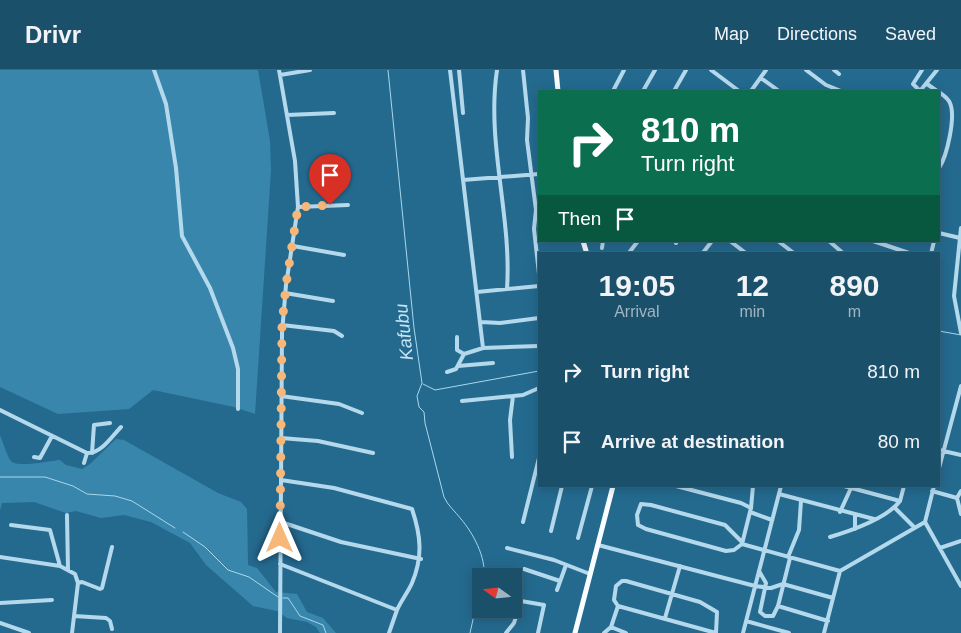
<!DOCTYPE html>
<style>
body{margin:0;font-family:Helvetica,sans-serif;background:#285a73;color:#f1f3f6;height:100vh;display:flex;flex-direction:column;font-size:19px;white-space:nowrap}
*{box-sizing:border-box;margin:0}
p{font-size:16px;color:#a0b5c1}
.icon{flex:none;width:28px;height:28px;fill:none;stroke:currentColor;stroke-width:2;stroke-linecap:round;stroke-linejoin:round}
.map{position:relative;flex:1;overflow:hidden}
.drawer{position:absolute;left:538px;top:182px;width:402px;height:235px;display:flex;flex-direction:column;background:#1b506b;border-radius:0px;box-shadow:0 2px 12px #0003,0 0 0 1px #39677e}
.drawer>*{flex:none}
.hud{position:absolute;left:538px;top:20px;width:402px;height:152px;border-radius:0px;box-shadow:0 2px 12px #0003,0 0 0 1px #39677e;background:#0b6e4f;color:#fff;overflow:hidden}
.needle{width:32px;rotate:285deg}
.tools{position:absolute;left:472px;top:498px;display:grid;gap:10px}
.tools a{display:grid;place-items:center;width:50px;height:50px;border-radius:0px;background:#1b506b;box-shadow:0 2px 12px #0003,0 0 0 1px #39677e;font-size:25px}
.pin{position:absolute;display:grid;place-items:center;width:42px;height:42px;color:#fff;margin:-51px -21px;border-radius:50% 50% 50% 0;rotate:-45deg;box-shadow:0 0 5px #0007}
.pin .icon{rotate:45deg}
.me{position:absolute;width:55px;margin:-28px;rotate:0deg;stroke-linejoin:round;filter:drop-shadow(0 0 4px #0008)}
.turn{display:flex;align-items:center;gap:18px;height:105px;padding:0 20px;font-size:22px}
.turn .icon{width:65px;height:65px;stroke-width:2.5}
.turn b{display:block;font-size:35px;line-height:42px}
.then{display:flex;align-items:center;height:48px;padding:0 20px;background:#0003;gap:10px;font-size:19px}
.eta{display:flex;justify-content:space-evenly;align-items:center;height:85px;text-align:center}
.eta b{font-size:30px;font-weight:700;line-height:35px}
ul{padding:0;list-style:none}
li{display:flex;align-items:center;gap:15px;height:70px;padding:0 20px}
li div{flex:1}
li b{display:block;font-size:19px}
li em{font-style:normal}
header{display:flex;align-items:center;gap:30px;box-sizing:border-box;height:70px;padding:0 25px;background:#1b506b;border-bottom:1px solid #39677e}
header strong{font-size:24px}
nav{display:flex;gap:28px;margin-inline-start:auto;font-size:18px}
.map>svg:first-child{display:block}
.green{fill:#3986ac}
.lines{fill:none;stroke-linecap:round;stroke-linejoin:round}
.stream{stroke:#a9d7ec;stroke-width:1}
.minor{stroke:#b5d9ec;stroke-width:4}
.major{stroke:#fafdff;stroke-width:5}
.route{stroke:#f6b779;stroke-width:9;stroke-dasharray:0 16.2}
.labels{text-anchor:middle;stroke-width:5;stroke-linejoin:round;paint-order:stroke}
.water-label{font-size:18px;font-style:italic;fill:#c7e5f4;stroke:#246a8f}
</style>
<header>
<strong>Drivr</strong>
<nav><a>Map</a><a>Directions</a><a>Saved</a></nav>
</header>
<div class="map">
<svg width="961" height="563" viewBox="0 0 961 563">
<rect width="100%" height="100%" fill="#246a8f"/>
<path class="green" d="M0,0H258L270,71L271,100L255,344L234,337L153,320L129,339L58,344L0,317Z
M0,365C2,370 8,388 11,391C17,398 50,391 60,390L66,395L82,399L90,394L116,369L124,370L218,423L241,432L247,439L248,495L257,498L276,522L297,524L307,542L323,548L336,563H320L316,557L307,552L287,548L277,541L253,536L206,495L190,473L151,452L124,445L101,448L76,441L66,443L34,432L2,433L0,440Z"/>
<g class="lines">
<path class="stream" d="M388,0L414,258L422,313L417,326L419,337L424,342L425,353L444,427C448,436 455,441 461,449C473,463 486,487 484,506
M939,261L961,265
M423,314L435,320L539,301
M0,407H45L73,416L87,424L115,426L132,431L175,458
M183,462L205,477L228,500L249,507L278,527
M283,528H288L300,546L323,555L326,563
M470,563L481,514"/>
<path class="minor" d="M154,0L166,34L176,98L182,166L210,218L233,278L238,299V339
M279,0L295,91L298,137L286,215L282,263L280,563
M450,0L483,278L539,276
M459,0L463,43
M497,0C486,73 512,146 507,219
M523,0L528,48L527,70L536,140L534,159L539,204
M711,0L739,21
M806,0L826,15L841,21
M834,0L839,4
M922,0L913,14L920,21L937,0
M280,5L310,0
M761,8L779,21
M927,14L937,21
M613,21L624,0
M643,21L655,0
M674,21L686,0
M751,21L766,0
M939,22C943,25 948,28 950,33C956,47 947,86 939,98
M287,45L334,43
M463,110L539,104
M298,137L348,135
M961,158L954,226L961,263
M939,163L960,168
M730,171L747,184
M778,171L795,184
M829,171L844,184
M873,171L912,184
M676,173L677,171
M293,176L344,185
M602,178L603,171
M628,184L638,171
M702,184L712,171
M931,184L934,171
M477,222L539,216
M285,223L333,231
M481,252L500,253L539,248
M282,255L334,261L342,266
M457,267V280L464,284
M458,296L493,293
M447,302L456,299L464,284L483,278
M281,326L339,334L362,343
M462,331L523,325L539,318
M0,340L87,383C101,384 112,366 121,357
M281,368L318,371L373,383
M939,380L961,385
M92,383L94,355L110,353
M34,387L40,388L52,366
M512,387L510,350L513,326
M84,393L87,383
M939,398L961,316
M281,410L334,418L412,439C421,466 423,487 412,513C408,522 401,531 397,540
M676,416L741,433L751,438
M753,416L751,438L742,474L840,501
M844,416L900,431L904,416
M934,416L925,452L961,516
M932,421L957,428L961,444
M779,424L874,449
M957,428L961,421
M894,437L914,457
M750,442L772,450
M840,442L851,418
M67,445L68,500
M281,452L341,472L421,489
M523,452L539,388
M11,455L50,460L60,496
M855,459V445
M551,461L562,416
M830,467C850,461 887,448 900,431
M578,468L592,416
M741,471L725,455L651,435L641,434L637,445L638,455L646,459L726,481L734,480L742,474
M598,475L755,516L771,518L783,514L833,528
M507,478L554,490L590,504
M940,478L961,471
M0,487L60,496L75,504L78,513L72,563
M788,487L799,460L801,431
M790,488L778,536L828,551
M280,494L397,540L389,563
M524,499L560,511
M759,501L766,513L760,542L765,546H773L778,536
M78,513L82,512L100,519L102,518L112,477
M557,520L566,495
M0,533L52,530
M74,546L106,548L110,551L112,559
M665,548L680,496
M746,551L789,563
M0,553L29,563
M611,557L626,563
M506,563L514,553L521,531L544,535L538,563
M604,563L611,557L618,536
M716,563L618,536L614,530L616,516L622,511H626L700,532L717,542L716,563
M743,563L781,416
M824,563L840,501L925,452"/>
<path class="major" d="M556,0L558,21
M583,171L587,184
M575,563L613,416"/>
</g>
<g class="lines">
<path class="route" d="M280,468L282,255L286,215L298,137L330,135"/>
</g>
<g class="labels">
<g class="water-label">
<text transform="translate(404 262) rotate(-96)" y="6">Kafubu</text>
</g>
</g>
</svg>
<div class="tools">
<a><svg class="needle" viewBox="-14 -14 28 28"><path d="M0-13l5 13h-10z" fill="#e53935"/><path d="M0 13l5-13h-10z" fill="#a0b5c1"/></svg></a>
</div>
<div class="pin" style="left:330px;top:135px;background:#d93025"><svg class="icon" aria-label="arrive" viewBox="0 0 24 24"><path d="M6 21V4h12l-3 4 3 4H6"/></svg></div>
<svg class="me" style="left:280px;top:468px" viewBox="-20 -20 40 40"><path d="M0-17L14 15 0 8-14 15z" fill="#f6b779" stroke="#fff" stroke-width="4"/></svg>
<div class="hud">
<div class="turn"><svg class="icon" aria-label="right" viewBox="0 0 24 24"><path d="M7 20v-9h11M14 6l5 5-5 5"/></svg><div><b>810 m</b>Turn right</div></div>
<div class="then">Then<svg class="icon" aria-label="arrive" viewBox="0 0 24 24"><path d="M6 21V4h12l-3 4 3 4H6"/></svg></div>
</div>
<section class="drawer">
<div class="eta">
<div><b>19:05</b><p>Arrival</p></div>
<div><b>12</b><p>min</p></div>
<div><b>890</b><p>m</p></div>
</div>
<ul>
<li><svg class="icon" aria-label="right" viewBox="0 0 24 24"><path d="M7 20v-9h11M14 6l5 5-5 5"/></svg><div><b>Turn right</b></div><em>810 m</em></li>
<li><svg class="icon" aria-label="arrive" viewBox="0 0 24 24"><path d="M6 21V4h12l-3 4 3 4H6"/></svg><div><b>Arrive at destination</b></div><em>80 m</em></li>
</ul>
</section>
</div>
